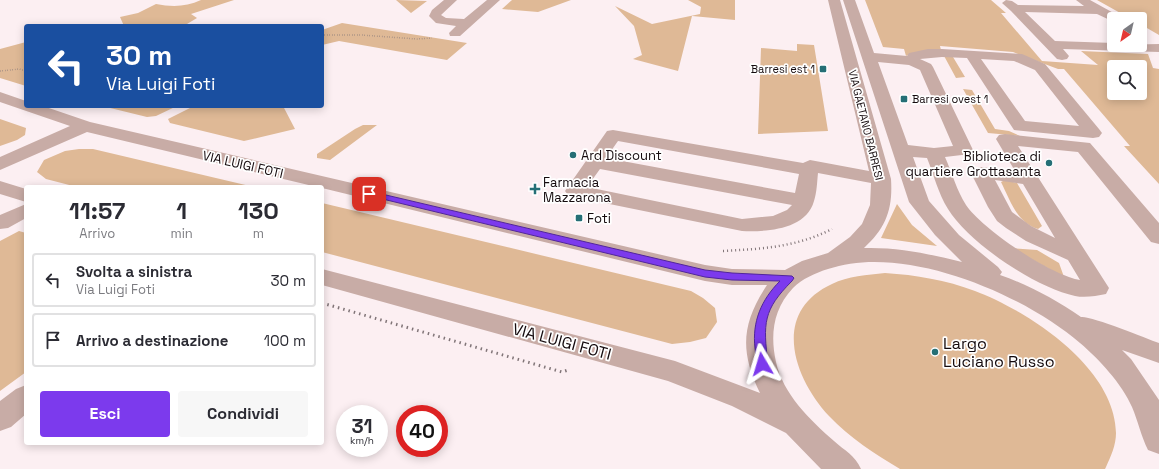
<!DOCTYPE html>
<html lang="it">
<style>
body{margin:0;font-family:"Space Grotesk",sans-serif;background:#f7f7f7;color:#2b2b33;height:100vh;display:flex;flex-direction:column;font-size:15px;white-space:nowrap}
*{box-sizing:border-box;margin:0}
p{font-size:13px;color:#7c7c81}
.icon{flex:none;width:22px;height:22px;fill:none;stroke:currentColor;stroke-width:2;stroke-linecap:round;stroke-linejoin:round}
.map{position:relative;flex:1;overflow:hidden}
.sheet{position:absolute;left:24px;top:185px;width:300px;height:260px;display:flex;flex-direction:column;background:#fff;border-radius:4px;box-shadow:0 2px 10px #0003}
.sheet>*{flex:none}
.banner{position:absolute;left:24px;top:24px;width:300px;height:84px;border-radius:4px;box-shadow:0 2px 10px #0003;background:#1a4fa0;color:#fff;overflow:hidden}
.needle{width:26px;rotate:214deg}
.fabs{position:absolute;left:1107px;top:12px;display:grid;gap:8px}
.fabs a{display:grid;place-items:center;width:40px;height:40px;border-radius:4px;background:#fff;box-shadow:0 2px 10px #0003;font-size:20px}
.speed{position:absolute;left:336px;top:405px;display:flex;gap:8px;font-size:20px;font-weight:700;text-align:center}
.speed>*{display:grid;place-content:center;width:52px;height:52px;border-radius:50%;background:#fff;box-shadow:0 2px 10px #0003;line-height:1}
.speed small{font-size:10px;font-weight:400}
.speed .limit{border:6px solid #d22;background:#fff;color:#111}
.pin{position:absolute;display:grid;place-items:center;width:34px;height:34px;color:#fff;margin:-17px;border-radius:8px;box-shadow:0 2px 6px #0006}
.me{position:absolute;width:44px;margin:-22px;rotate:353deg;stroke-linejoin:round;filter:drop-shadow(0 0 3px #0008)}
.turn{display:flex;align-items:center;gap:14px;height:84px;padding:0 16px;font-size:18px}
.turn .icon{width:52px;height:52px;stroke-width:2.5}
.turn b{display:block;font-size:28px;line-height:34px}
.eta{display:flex;justify-content:space-evenly;align-items:center;height:68px;text-align:center}
.eta b{font-size:24px;font-weight:700;line-height:28px}
.button{display:flex;gap:8px;margin-top:auto;padding:8px 16px}
.button a{flex:1;height:46px;border-radius:4px;background:#7c3aed;color:#fff;font-size:16px;font-weight:700;line-height:46px;text-align:center}
.button a+a{background:#f7f7f7;color:#2b2b33}
ul{padding:0;list-style:none}
li{display:flex;align-items:center;gap:12px;height:54px;margin:0 8px 6px;padding:0 8px;border:2px solid #e1e1e2;border-radius:4px}
li div{flex:1}
li b{display:block;font-size:15px}
li em{font-style:normal}
.map>svg:first-child{display:block}
.green{fill:#dfb996;fill-rule:evenodd}
.lines{fill:none;stroke-linecap:round;stroke-linejoin:round}
.path-far2{stroke:#817578;stroke-width:1.5;stroke-dasharray:0.5 2;stroke-linecap:butt}
.path-far1{stroke:#817578;stroke-width:2.5;stroke-dasharray:1 3;stroke-linecap:butt}
.path{stroke:#817578;stroke-width:3;stroke-dasharray:1.5 4;stroke-linecap:butt}
.minor{fill:#c8aca6;fill-rule:evenodd}
.route{fill:#7c3aed;stroke:#51269a}
.poi-dot{fill:#256f76;stroke:#fff;stroke-width:1.5}
.labels{text-anchor:middle;stroke-width:3.5;stroke-linejoin:round;paint-order:stroke}
.far-poi-label{font-size:11px;fill:#140a0d;stroke:#fff;text-anchor:end}
.far-street-label{font-size:11px;fill:#140a0d;stroke:#fff}
.poi-label{font-size:13px;fill:#140a0d;stroke:#fff;text-anchor:start}
.street-label{font-size:13px;fill:#140a0d;stroke:#fff}
.near-street-label{font-size:16px;fill:#140a0d;stroke:#fff}
.near-poi-label{font-size:16px;fill:#140a0d;stroke:#fff;text-anchor:start}
</style>
<div class="map">
<svg width="1159" height="469" viewBox="0 0 1159 469">
<rect width="100%" height="100%" fill="#fceff2"/>
<path class="green" d="M201,0H234L191,14L197,18L187,24L198,26H124L120,17L138,13L156,4C172,7 186,7 201,0Z
M396,0L427,1L411,13Z
M512,0H571L538,12L502,9Z
M688,0H735V20L692,16L678,71L633,59L642,55L634,26L615,6L652,24L700,14L701,7Z
M865,0H991L1006,13H1001L1042,61L1098,65L1081,51L1148,54L1153,68L1159,69V184L1124,146H1130L1064,69H1058L1013,52L940,46L941,50L912,53L906,56L904,49L883,47ZM1114,67H1140V93H1114Z
M1097,0H1159V35L1140,24V19H1131Z
M342,23L467,43L447,60L339,41L322,45V30Z
M26,42V86L0,78V49Z
M797,44L814,45L828,131L758,134L761,48L797,51Z
M943,54L953,57L965,77L956,78Z
M963,89L972,90L995,129L1009,131L1020,136L988,133Z
M102,106H177L156,116L147,117Z
M194,106H283L295,129L244,141L170,123L168,119Z
M0,119L26,128L25,135L17,140L0,146Z
M363,125H377L330,160L317,158V154L355,129Z
M79,149H93L254,187H77L46,179L37,172L44,160L65,151Z
M1005,180L1017,183L1042,226L1038,229C1017,223 1010,200 1001,182Z
M322,203L691,291L703,298L715,308L717,322L706,338L690,342L672,344L322,252Z
M897,204L912,225L937,246L881,238Z
M19,231L26,233V372L0,391V241Z
M1011,248L1037,250L1059,263L1064,277Z
M885,273C916,275 946,280 975,291C1028,311 1115,367 1116,433C1116,445 1111,456 1106,467L1105,469H900C875,454 850,438 829,416C793,377 771,312 832,284C848,276 867,275 885,273Z"/>
<g class="lines">
<path class="path-far2" d="M322,35H361L417,39L432,38
M0,71L19,69L26,71"/>
<path class="path-far1" d="M723,251C762,249 797,247 832,229"/>
<path class="path" d="M322,303L562,372L568,370"/>
<path class="minor" d="M444,0H457L441,15L446,18L464,19L487,0H500L460,36H450L449,33L456,26L436,23L429,16L432,10Z
M828,0H840L891,179C893,209 886,228 864,248C898,247 930,254 962,262L935,235L909,202L843,0H855L874,53L907,56L909,53L928,49H942L1022,54L1045,64L1099,129L1102,133L1099,137L1093,138L1014,130L967,58L942,57L920,59L931,64L933,67L973,150L970,154L945,157C952,173 957,191 966,205C982,229 1052,276 1080,280L1068,260L1026,241L1006,228L997,221L988,207L971,173L974,169L981,167L1015,171L996,139L999,135L1005,134L1090,143L1159,223V244L1151,242L1078,152L1018,146L1109,288L1106,294C1096,296 1085,298 1075,296C1036,288 969,243 948,209C938,193 934,175 927,158L913,157L929,201L959,235L998,267L1002,272L1000,275C1029,285 1056,300 1081,317C1089,315 1146,338 1159,343V363L1122,350L1131,359L1159,400V454L1148,450C1141,436 1138,421 1132,407C1122,384 1099,359 1080,343C1022,293 903,243 828,269C815,273 802,279 793,288C773,309 770,335 776,362C783,394 810,420 834,441C845,451 855,455 861,469H821L786,433L732,406L668,381L322,285V269L675,361L760,393C740,352 741,324 767,285H732L705,281L322,188V187H317L87,132L0,170V157L70,126L0,102V92L26,101V106H43L90,122L705,265L732,269L785,270L802,261L828,253L850,237L862,224L870,205L871,183L818,173C817,182 817,192 814,201C806,230 766,232 742,231L575,197L568,195L565,191L607,131L613,130L803,163L810,160L869,171ZM981,59L1014,61L1035,70L1079,126L1025,121ZM878,62L909,65L920,70L953,146L934,148L908,145ZM618,141L799,174L795,193L606,158ZM600,169L792,205L787,210L773,216L742,219L587,187ZM995,180L1023,184L1055,238L1031,226L1012,212Z
M1006,0L1012,1L1018,5L1084,6L1076,0H1090L1119,16L1121,19H1114V22L1097,14L1025,12L1055,41L1114,43V45L1159,44V52L1063,49L1069,56L1067,59L1062,60L1057,59L1011,11L1002,3Z
M0,181L26,189V202L0,194Z
M26,204V218L8,228L0,229V215Z
M26,385V414L11,427L0,431V401L16,389Z"/>
</g>
<path class="route" d="M369,191L705,270L732,273L792,276L794,278L792,281C763,310 763,323 768,364L766,367L762,368L758,367C755,361 756,354 755,348C752,322 761,300 780,281L732,280L705,277L366,195L365,194L366,192Z"/>
<g class="poi-dot">
<rect x="819" y="65" width="8" height="8" rx="2"/>
<rect x="900" y="95" width="8" height="8" rx="2"/>
<circle cx="573" cy="155" r="4"/>
<circle cx="1049" cy="163" r="4"/>
<path d="M533 183h4v4h4v4h-4v4h-4v-4h-4v-4h4z"/>
<rect x="575" y="214" width="8" height="8" rx="2"/>
<circle cx="935" cy="352" r="4"/>
</g>
<g class="labels">
<g class="far-poi-label">
<text x="815" y="73">Barresi est 1</text>
<text x="912" y="103" text-anchor="start">Barresi ovest 1</text>
</g>
<g class="far-street-label">
<text transform="translate(866 125) rotate(76)" y="4">VIA GAETANO BARRESI</text>
</g>
<g class="poi-label">
<text x="581" y="160">Ard Discount</text>
<text x="1041" y="161" text-anchor="end">Biblioteca di<tspan x="1041" dy="15">quartiere Grottasanta</tspan></text>
<text x="543" y="187">Farmacia<tspan x="543" dy="15">Mazzarona</tspan></text>
<text x="587" y="223">Foti</text>
</g>
<g class="street-label">
<text transform="translate(243 164) rotate(13)" y="5">VIA LUIGI FOTI</text>
</g>
<g class="near-street-label">
<text transform="translate(562 341) rotate(15)" y="6">VIA LUIGI FOTI</text>
</g>
<g class="near-poi-label">
<text x="943" y="349">Largo<tspan x="943" dy="18">Luciano Russo</tspan></text>
</g>
</g>
</svg>
<div class="fabs">
<a><svg class="needle" viewBox="-14 -14 28 28"><path d="M0-13l5 13h-10z" fill="#e53935"/><path d="M0 13l5-13h-10z" fill="#7c7c81"/></svg></a>
<a><svg class="icon" aria-label="search" viewBox="0 0 24 24"><circle cx="10" cy="10" r="6"/><path d="M15 15l6 6"/></svg></a>
</div>
<div class="speed"><div>31<small>km/h</small></div><div class="limit">40</div></div>
<div class="pin" style="left:369px;top:194px;background:#d93025"><svg class="icon" aria-label="arrive" viewBox="0 0 24 24"><path d="M6 21V4h12l-3 4 3 4H6"/></svg></div>
<svg class="me" style="left:762px;top:364px" viewBox="-20 -20 40 40"><path d="M0-17L14 15 0 8-14 15z" fill="#7c3aed" stroke="#fff" stroke-width="4"/></svg>
<div class="banner">
<div class="turn"><svg class="icon" aria-label="left" viewBox="0 0 24 24"><path d="M17 20v-9H6M10 6l-5 5 5 5"/></svg><div><b>30 m</b>Via Luigi Foti</div></div>
</div>
<section class="sheet">
<div class="eta">
<div><b>11:57</b><p>Arrivo</p></div>
<div><b>1</b><p>min</p></div>
<div><b>130</b><p>m</p></div>
</div>
<ul>
<li><svg class="icon" aria-label="left" viewBox="0 0 24 24"><path d="M17 20v-9H6M10 6l-5 5 5 5"/></svg><div><b>Svolta a sinistra</b><p>Via Luigi Foti</p></div><em>30 m</em></li>
<li><svg class="icon" aria-label="arrive" viewBox="0 0 24 24"><path d="M6 21V4h12l-3 4 3 4H6"/></svg><div><b>Arrivo a destinazione</b></div><em>100 m</em></li>
</ul>
<div class="button"><a>Esci</a><a>Condividi</a></div>
</section>
</div>
